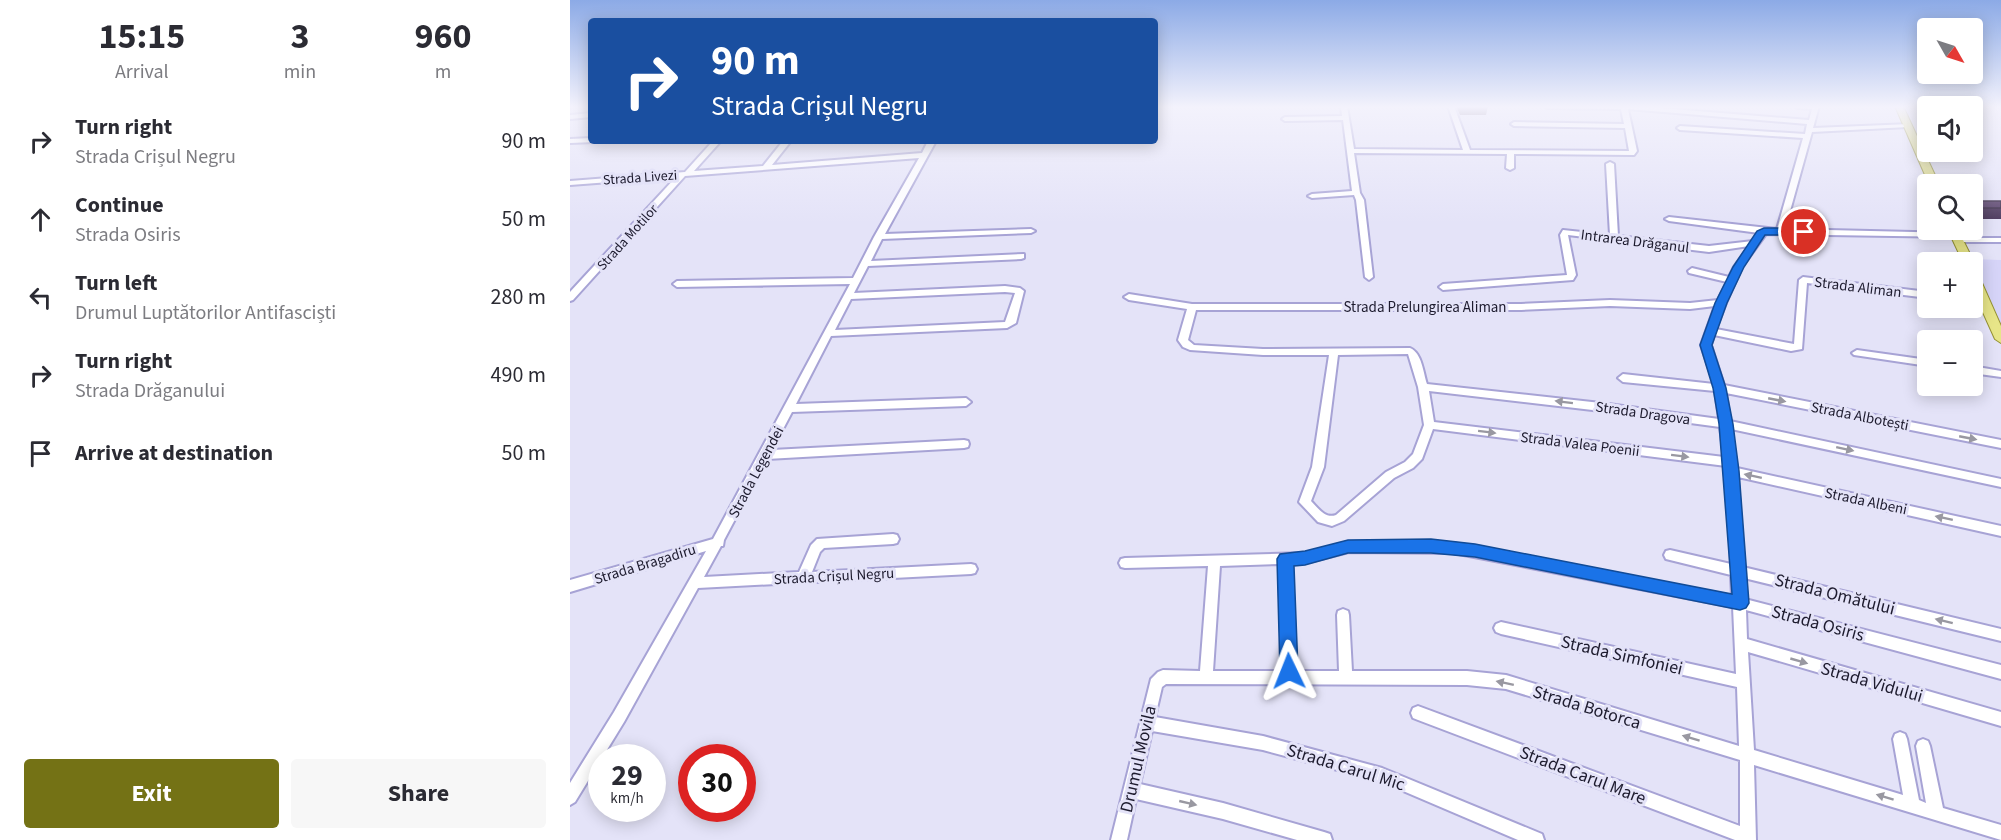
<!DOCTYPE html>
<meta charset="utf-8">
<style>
body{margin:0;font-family:"Source Sans 3",sans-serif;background:#f7f7f7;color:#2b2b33;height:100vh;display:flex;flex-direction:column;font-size:22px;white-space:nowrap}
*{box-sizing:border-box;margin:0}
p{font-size:20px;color:#7c7c81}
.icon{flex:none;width:33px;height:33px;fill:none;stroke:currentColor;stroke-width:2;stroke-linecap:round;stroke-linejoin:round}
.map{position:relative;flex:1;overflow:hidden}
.side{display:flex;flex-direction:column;background:#fff;width:570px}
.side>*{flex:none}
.banner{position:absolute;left:18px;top:18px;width:570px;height:126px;border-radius:6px;box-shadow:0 3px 15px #0003;background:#1a4fa0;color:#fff;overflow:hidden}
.needle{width:39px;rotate:129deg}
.controls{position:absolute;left:1347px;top:18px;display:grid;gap:12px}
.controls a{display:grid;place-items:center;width:66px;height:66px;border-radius:6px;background:#fff;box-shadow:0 3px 15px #0003;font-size:30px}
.speed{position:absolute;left:18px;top:744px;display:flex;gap:12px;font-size:30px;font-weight:700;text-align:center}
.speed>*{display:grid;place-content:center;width:78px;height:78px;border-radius:50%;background:#fff;box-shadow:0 3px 15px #0003;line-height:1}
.speed small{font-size:15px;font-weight:400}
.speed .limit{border:9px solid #d22;background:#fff;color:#111}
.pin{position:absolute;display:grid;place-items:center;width:51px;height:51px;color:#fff;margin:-26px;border:3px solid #fff;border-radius:50%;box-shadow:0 2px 6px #0007}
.me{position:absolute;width:66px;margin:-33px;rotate:358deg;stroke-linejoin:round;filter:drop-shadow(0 0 4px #0008)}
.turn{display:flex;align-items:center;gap:21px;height:126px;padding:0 24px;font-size:27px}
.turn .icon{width:78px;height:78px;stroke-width:2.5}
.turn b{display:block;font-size:42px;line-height:51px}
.eta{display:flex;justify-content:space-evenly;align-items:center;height:102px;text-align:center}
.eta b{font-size:36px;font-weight:700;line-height:42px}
.primary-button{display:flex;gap:12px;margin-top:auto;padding:12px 24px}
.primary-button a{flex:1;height:69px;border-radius:6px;background:#747215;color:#fff;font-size:24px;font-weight:700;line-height:69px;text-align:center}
.primary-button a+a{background:#f7f7f7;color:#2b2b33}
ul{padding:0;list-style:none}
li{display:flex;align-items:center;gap:18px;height:78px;padding:0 24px}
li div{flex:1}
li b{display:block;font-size:22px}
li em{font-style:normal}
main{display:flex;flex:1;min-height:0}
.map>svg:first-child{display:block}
.built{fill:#d6d4f8}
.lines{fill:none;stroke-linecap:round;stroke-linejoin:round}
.minor-casing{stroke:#a7a3d5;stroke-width:4}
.major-casing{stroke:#969334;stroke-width:2}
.minor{fill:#fff;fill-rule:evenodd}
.major{fill:#e7e588;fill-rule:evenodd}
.wall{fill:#4d3a5e}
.building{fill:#5a446d;stroke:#3f304c;stroke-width:1.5}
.oneway{fill:#9998a1}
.route{fill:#1a73e8;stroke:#114b97;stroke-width:1.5}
.labels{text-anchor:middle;stroke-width:6;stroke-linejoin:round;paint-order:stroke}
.far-street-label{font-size:14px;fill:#1d1b2e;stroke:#e4e3f8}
.street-label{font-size:15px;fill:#1d1b2e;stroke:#e4e3f8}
.near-street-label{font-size:18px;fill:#1d1b2e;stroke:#e4e3f8}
</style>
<main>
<section class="side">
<div class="eta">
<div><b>15:15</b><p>Arrival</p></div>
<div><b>3</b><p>min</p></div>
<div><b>960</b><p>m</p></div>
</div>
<ul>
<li><svg class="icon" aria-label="right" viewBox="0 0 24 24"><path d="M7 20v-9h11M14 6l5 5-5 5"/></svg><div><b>Turn right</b><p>Strada Crișul Negru</p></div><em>90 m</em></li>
<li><svg class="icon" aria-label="ahead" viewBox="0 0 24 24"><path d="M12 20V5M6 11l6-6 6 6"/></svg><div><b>Continue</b><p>Strada Osiris</p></div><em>50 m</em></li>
<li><svg class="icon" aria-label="left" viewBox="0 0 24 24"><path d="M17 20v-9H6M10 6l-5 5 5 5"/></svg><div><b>Turn left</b><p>Drumul Luptătorilor Antifasciști</p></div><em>280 m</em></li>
<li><svg class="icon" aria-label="right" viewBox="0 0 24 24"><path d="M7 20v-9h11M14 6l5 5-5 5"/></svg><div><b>Turn right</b><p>Strada Drăganului</p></div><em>490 m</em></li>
<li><svg class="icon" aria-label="arrive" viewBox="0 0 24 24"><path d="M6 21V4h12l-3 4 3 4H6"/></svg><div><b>Arrive at destination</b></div><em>50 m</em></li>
</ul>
<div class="primary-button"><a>Exit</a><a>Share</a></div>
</section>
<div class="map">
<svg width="1431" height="840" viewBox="0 0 1431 840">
<rect width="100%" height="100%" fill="#e4e3f8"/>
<path class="built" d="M1401,259L1431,260V326L1402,262Z"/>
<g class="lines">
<g class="minor-casing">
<path id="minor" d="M0,106H4L0,108Z
M771,106H777L784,149L893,150L878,106H884L900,150L1059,151L1055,128L944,126L941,124L944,122L1054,124L1051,109L977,108L974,106H1065L1239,120L1242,109L1228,108L1225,106H1249L1243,128L1340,124V126L1338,127L1242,132L1215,229L1386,233H1389V237L1196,234L1172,267L1156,303L1146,329L1224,344L1229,280L1233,277L1358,292V298L1237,283L1232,349L1221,351L1144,335L1141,345L1154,385L1431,440V448L1156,393L1160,421L1431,479V487L1161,429L1167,468L1431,526V536L1168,477L1173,567L1431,629V641L1174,578L1175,599L1431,665V679L1176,610L1177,639L1431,712V726L1178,652L1184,750L1333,795L1323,739L1325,734L1330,732L1335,734L1337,739L1349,800L1356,803L1346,746L1348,741L1353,739L1358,741L1360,746L1373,808L1431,825V840L1184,765L1186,840H1165L848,720L843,718L841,713L843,708L848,706L1170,826V760L936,689L897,685L596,684L592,687L585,717L693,736L812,768L972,834L974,840H948L812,782L693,750L582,731L570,784L653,803L754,832L760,834L762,840H727L653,819L566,799L557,840H541L581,679L588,672L593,670L630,671L638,566L555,568L551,567L549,563L551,559L555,558L735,553L779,542L883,543L1162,596L1161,575L1100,560L1096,559L1094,555L1096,551L1100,550L1161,564L1156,466L863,429L852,459L843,468L824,478L774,521L762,526L748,522L729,502L742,467L759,355H693L620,350L613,347L608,340L617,309L559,300L554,297L559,294L622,304H951L1040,300L1120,303L1148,300L1157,282L1119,273L1118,271L1122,268L1159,277L1164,267L1179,246L1139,252L998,235L1006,275L1003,280L873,290L869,287L873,284L997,275L990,235L993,230L1040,235L1036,164L1040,162L1044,164L1048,236L1139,246L1183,241L1189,233L1099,221L1095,219L1099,217L1207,229L1233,138L1110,130L1107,128L1110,126L1235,134L1237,124L1058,109L1067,151L1064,155L944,154V168L940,170L936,168L937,154L784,153L790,193L794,200L803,277L799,280L795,277L786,200L784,195L742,198L738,196L742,194L782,191L773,120L715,121L712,119L715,117L772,116ZM1040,306L1120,309L1145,306L1131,345L1144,384L1053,374L1048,378L1053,382L1145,391L1149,419L1031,403L857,384C853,372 852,353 840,348L693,349L624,345L618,340L626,310H951ZM838,354L848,387L854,425L843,454L835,462L816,472L766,515C755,519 748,508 741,501L754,467L768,355ZM859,391L1031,411L1150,427L1154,457L864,422ZM779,552L883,553L1163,607L1166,674L931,622L926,624L924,628L926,632L931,634L1167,687L1169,746L936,675L897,671H782L779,615L778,611L773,609L768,611L767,615L769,671H726L721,564L735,563ZM709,564L712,671H643L650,566Z
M21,113V117L0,119V115Z
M21,138V141L24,142L0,143V139Z
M143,141H151L124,171L193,166L213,141H221L202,165L352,153L358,141H366L315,234L461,229L465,231L461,233L312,239L301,261L454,254V258L451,259L298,266L284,293L435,286L450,288L454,291L446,323L437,328L261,336L226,404L396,398L401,402L396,406L222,412L202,450L394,440L398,441L399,444L398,447L394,448L197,459L154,540L153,546H151L134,577L229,572L241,545L247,539L323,534L327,535L329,539L327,543L323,544L254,548L250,552L242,572L401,564L405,565L407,569L405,573L401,574L128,588L54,722L5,802L0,805V783L44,712L136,551L0,592V580L143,539L280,284L107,287L103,284L107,281L283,278L304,237L349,158L115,176L3,300L0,301V292L106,177L0,185V181L115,172ZM435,292L445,293L435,322L265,330L281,299Z
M1385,238H1431V242H1385Z
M1287,350L1358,360V366L1284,355L1282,353Z
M1402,366L1431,371V377L1402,373Z"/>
</g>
<g class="major-casing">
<path id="major" d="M1325,106H1333L1369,184H1359Z
M1378,230H1388L1404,262L1402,263L1393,262Z
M1402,271L1408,274L1431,326V343L1425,339L1402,288Z"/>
</g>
<use href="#minor" class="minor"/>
<use href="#major" class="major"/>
</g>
<path class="wall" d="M886,106H918L916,115H890Z
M1405,201H1431V219H1404L1402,217V205Z"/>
<path class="building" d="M1405,201H1431V208H1412Z"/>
<defs><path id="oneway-solid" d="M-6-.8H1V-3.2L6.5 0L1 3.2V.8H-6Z" transform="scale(1.5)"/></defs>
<g class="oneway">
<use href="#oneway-solid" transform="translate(1207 400) rotate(11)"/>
<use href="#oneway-solid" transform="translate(994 402) rotate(-173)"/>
<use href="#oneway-solid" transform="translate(917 432) rotate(7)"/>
<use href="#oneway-solid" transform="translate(1398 438) rotate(11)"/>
<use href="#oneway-solid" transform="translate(1275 449) rotate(12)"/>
<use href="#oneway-solid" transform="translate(1110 456) rotate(7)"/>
<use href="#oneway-solid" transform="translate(1183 476) rotate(-168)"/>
<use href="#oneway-solid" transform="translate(1374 518) rotate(-168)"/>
<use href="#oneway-solid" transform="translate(1374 621) rotate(-166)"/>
<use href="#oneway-solid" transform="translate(1229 661) rotate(16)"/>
<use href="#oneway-solid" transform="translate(935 683) rotate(-168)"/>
<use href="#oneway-solid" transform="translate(1121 738) rotate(-163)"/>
<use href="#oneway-solid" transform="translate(1315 797) rotate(-163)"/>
<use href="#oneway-solid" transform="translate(618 803) rotate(13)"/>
</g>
<linearGradient id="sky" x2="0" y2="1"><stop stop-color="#8caae6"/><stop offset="0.48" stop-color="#f3f2fc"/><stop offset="1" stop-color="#f3f2fc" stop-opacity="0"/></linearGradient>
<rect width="1431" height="223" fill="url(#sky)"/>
<path class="route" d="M1194,228H1234L1240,232L1234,235H1195L1174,267L1157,303L1142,345L1156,388L1163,424L1169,471L1179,603L1176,608L1170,610L905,557L861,553H778L735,565L724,566L728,671L725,677L719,679L713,677L710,671L707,559L710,554L735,551L778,540L861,539L905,544L1162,594L1149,424L1143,388L1130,345L1145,303L1163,267L1187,231Z"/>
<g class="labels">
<g class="far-street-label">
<text transform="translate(70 177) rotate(-4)" y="5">Strada Livezi</text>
<text transform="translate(57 237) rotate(-48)" y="5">Strada Motilor</text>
</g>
<g class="street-label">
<text transform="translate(1065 241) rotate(7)" y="5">Intrarea Drăganul</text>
<text transform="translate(1288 287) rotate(7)" y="5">Strada Aliman</text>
<text x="855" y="312">Strada Prelungirea Aliman</text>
<text transform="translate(1073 413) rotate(8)" y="5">Strada Dragova</text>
<text transform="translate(1290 416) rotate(11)" y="5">Strada Albotești</text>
<text transform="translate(1010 444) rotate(7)" y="5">Strada Valea Poenii</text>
<text transform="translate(186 472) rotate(-62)" y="5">Strada Legendei</text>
<text transform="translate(1296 501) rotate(12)" y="5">Strada Albeni</text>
<text transform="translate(75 564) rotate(-17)" y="5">Strada Bragadiru</text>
<text transform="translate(264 576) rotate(-3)" y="5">Strada Crișul Negru</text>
</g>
<g class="near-street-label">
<text transform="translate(1265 594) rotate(14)" y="6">Strada Omătului</text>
<text transform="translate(1248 623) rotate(15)" y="6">Strada Osiris</text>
<text transform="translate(1052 655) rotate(13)" y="6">Strada Simfoniei</text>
<text transform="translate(1302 682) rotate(16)" y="6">Strada Vidului</text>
<text transform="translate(1017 707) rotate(17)" y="6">Strada Botorca</text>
<text transform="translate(568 759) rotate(-77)" y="6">Drumul Movila</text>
<text transform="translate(776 767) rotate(17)" y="6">Strada Carul Mic</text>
<text transform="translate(1013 775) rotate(21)" y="6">Strada Carul Mare</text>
</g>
</g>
</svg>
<div class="controls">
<a><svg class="needle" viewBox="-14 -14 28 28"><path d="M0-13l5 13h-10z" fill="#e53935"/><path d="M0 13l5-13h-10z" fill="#7c7c81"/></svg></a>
<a><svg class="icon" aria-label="sound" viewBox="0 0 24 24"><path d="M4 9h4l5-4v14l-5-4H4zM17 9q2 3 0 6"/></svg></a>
<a><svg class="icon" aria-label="search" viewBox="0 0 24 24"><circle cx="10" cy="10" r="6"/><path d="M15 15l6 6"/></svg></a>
<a>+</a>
<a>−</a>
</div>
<div class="speed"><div>29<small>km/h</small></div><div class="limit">30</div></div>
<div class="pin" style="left:1234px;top:232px;background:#d93025"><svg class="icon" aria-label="arrive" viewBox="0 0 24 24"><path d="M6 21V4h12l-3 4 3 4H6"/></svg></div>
<svg class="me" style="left:719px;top:671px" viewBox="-20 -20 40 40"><path d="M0-17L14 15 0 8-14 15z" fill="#1a73e8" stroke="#fff" stroke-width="4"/></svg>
<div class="banner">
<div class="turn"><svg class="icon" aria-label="right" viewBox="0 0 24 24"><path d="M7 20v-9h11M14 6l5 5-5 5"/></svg><div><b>90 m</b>Strada Crișul Negru</div></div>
</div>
</div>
</main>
